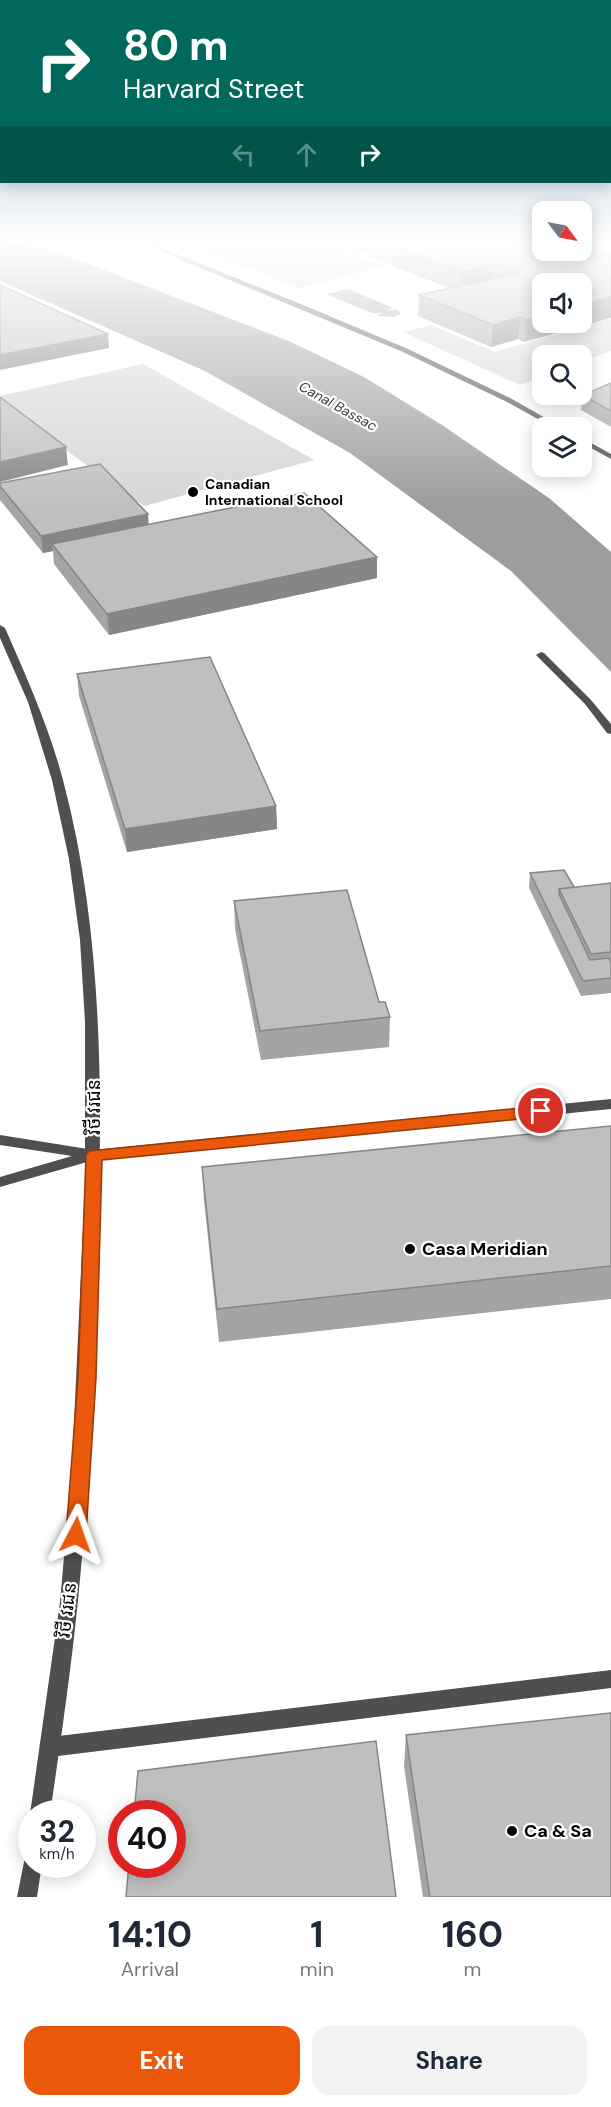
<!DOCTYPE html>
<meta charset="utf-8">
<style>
body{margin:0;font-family:"DM Sans","Noto Sans Khmer",sans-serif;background:#f2f2f3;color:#1f2937;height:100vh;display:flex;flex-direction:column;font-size:22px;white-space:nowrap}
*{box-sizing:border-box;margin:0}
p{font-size:20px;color:#747a83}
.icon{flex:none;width:33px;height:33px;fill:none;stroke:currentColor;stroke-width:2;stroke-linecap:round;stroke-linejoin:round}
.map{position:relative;height:1897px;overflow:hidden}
.drawer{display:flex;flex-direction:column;background:#fff;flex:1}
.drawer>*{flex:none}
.banner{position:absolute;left:0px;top:0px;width:612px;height:183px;box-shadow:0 3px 15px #0003;background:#00695c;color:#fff;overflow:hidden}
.needle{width:39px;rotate:122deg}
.controls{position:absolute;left:532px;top:201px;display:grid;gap:12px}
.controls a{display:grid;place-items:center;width:60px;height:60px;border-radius:12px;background:#fff;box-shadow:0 3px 15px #0003;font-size:30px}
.speed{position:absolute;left:18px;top:1800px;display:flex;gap:12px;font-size:30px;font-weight:700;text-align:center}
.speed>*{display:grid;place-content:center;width:78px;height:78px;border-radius:50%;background:#fff;box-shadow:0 3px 15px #0003;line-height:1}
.speed small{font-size:15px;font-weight:400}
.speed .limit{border:9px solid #d22;background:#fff;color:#111}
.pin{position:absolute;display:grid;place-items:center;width:51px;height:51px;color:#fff;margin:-26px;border:3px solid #fff;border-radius:50%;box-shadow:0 2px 6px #0007}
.me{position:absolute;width:66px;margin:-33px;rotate:4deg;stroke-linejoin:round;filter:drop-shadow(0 0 4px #0008)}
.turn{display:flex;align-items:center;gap:21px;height:126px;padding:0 24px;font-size:27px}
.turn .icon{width:78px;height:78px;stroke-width:2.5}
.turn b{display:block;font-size:42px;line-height:51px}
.lanes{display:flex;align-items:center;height:57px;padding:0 24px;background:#0003;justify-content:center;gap:30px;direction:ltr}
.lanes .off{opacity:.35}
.eta{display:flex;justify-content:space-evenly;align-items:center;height:102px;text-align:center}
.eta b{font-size:36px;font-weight:700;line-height:42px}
.action{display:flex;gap:12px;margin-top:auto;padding:12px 24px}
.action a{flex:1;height:69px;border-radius:18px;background:#ea580c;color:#fff;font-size:24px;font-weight:700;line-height:69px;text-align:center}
.action a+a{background:#f2f2f3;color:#1f2937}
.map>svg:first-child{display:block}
.green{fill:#d6d6d6}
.water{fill:#9d9d9d}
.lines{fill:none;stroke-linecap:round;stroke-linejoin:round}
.pedestrian{fill:#4f4f4f;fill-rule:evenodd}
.minor{fill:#4f4f4f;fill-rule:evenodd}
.tertiary{fill:#4f4f4f;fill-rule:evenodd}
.secondary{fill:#1c1c1c;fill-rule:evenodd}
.wall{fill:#a4a4a4}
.shaded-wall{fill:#868686}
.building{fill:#bfbfbf;stroke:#868686;stroke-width:1.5}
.route{fill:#ea580c;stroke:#983908;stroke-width:1.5}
.poi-dot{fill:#000;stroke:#fff;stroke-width:2}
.labels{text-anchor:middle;stroke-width:4.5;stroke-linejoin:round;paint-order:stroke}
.far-water-label{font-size:14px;font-style:italic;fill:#3e3e3e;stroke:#fff}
.far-poi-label{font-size:14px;font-weight:bold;fill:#000;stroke:#fff;text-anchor:start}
.near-street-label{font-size:18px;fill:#000;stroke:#fff}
.near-poi-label{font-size:18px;font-weight:bold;fill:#000;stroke:#fff;text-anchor:start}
</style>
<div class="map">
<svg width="611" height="1897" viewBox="0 0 611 1897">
<rect width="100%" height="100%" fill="#fff"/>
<path class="green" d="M179,241H348L330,246L384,266L298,288Z
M611,319V351L582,362V356H543V376L520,385L403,332L431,325L495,352Z
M143,364L314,460L144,506L0,403V396Z"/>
<path class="water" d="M0,241H29L291,342L364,377L442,425L549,498L611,552V672L511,571L350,453L205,371L0,281Z
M348,289L393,308L387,310H398L401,314L394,317L379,316L377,315L383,313H372L326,294Z"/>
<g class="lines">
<path class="pedestrian" d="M541,652L544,653L591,700L611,724V734L607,733L585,704L536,655Z"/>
<path class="minor" d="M611,1099V1109L94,1160L0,1187V1177L72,1156L0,1145V1135L94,1150Z
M611,1670V1688L50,1757L43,1754L40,1747L43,1740L50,1737Z"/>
<path class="tertiary" d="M136,241H144L301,304L408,349L512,399L563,428H554L507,402L403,352Z
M582,438L611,454V459L582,443Z
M0,625L5,628C27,678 49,727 63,780C106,942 102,1112 97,1278C94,1375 91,1472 81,1568C74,1650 62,1732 50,1814H32V1817L30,1814L60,1602L72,1466L85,1186V1022L80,940L69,859L52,780L28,702L0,638Z
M32,1854V1864H42L37,1897H17L25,1857Z"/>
<path class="secondary" d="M0,241H6L0,244Z
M35,241H45L0,253V249Z"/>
</g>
<path class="wall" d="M365,241H537L524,342L518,339L491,347L418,316L419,295L449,288L367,256V251L360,253L351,249V244H365Z
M611,383V427L581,410L583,395Z
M0,483L149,524L377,557V578L109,635L54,564L53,551L43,553L0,500Z
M77,674L276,806L277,829L127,852L79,696Z
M530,873L574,887L611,883V993L581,996L529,888Z
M234,901L379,1002L390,1017L389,1047L261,1060L235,929Z
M611,1126V1299L219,1342L204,1200L202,1167Z
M406,1735L611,1897H423L404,1766Z"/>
<path class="shaded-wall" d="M367,246V251L360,253V248Z
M494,264L493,285L461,293L462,272Z
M611,297V318L524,342L526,320L543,315V322H582V305Z
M520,317L518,339L491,347L493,325Z
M108,334L109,348L0,370V355Z
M66,447L68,465L0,482V462Z
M148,514L149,531L52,544L53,551L43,553L41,536Z
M377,557V578L109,635L107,614Z
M276,806L277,829L127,852L125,829Z"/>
<path class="building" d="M381,241H537L543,243V250H582V245L611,255V297L582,305V284H543V315L526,320L520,317L493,325L419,295L519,273L494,264L462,272Z
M361,242L367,245V246L360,248L351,244Z
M0,285L108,334L0,355Z
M611,383V411L583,395Z
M0,397L66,447L0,462Z
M100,464L148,514L41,536L0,486V483Z
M304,493L377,557L107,614L52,544Z
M210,657L276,806L125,829L77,674Z
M564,870L574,887L559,889V894L590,960L609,958L611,963V978L583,981L530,873Z
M611,883V952L591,954L559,889Z
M347,890L379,1002H385L390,1017L260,1031L234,901Z
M611,1126V1266L217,1309L202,1167Z
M611,1713V1897H430L406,1735Z
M376,1741L396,1897H126L129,1864H172V1814H134L138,1771Z"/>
<linearGradient id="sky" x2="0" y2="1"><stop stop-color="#8aabca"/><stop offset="0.48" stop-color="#fff"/><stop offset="1" stop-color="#fff" stop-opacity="0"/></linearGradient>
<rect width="611" height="506" fill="url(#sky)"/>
<path class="route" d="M541,1106L546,1108L548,1111L546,1115L541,1117L102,1160L96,1378L86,1535L83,1541L76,1544L69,1541L66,1535L78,1378L86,1155L89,1151Z"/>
<g class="poi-dot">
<circle cx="193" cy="492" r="6"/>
<circle cx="410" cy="1249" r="6"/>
<circle cx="512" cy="1831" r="6"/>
</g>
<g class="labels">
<g class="far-water-label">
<text transform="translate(338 406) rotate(29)" y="5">Canal Bassac</text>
</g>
<g class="far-poi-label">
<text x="205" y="489">Canadian<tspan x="205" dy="16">International School</tspan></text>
</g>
<g class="near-street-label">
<text transform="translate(94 1107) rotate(-90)" y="6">វិថី វរជន</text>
<text transform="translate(67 1610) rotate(-83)" y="6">វិថី វរជន</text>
</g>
<g class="near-poi-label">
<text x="422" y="1255">Casa Meridian</text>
<text x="524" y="1837">Ca &amp; Sa</text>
</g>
</g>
</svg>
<div class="controls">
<a><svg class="needle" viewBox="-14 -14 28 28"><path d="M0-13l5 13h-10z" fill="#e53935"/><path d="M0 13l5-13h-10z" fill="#747a83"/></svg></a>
<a><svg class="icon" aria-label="sound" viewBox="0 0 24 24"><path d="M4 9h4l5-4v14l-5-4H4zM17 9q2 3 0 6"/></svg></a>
<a><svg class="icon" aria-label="search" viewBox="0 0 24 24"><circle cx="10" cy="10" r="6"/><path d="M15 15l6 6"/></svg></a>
<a><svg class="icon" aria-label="layers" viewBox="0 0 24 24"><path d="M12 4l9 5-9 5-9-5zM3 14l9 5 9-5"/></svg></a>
</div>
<div class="speed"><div>32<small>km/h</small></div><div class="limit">40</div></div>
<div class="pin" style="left:541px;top:1111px;background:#d93025"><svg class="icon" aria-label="arrive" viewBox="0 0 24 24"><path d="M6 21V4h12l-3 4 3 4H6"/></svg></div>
<svg class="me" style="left:76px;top:1535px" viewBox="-20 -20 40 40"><path d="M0-17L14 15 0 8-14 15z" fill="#ea580c" stroke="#fff" stroke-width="4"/></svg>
<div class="banner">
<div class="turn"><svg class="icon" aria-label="right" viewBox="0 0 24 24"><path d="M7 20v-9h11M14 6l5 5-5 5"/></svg><div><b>80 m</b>Harvard Street</div></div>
<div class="lanes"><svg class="icon off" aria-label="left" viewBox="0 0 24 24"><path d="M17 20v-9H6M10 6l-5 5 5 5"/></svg><svg class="icon off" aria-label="ahead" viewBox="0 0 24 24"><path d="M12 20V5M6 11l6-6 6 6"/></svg><svg class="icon" aria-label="right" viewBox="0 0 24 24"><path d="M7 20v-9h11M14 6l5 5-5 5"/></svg></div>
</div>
</div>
<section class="drawer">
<div class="eta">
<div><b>14:10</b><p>Arrival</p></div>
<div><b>1</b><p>min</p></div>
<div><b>160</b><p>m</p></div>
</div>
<div class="action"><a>Exit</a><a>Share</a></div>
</section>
